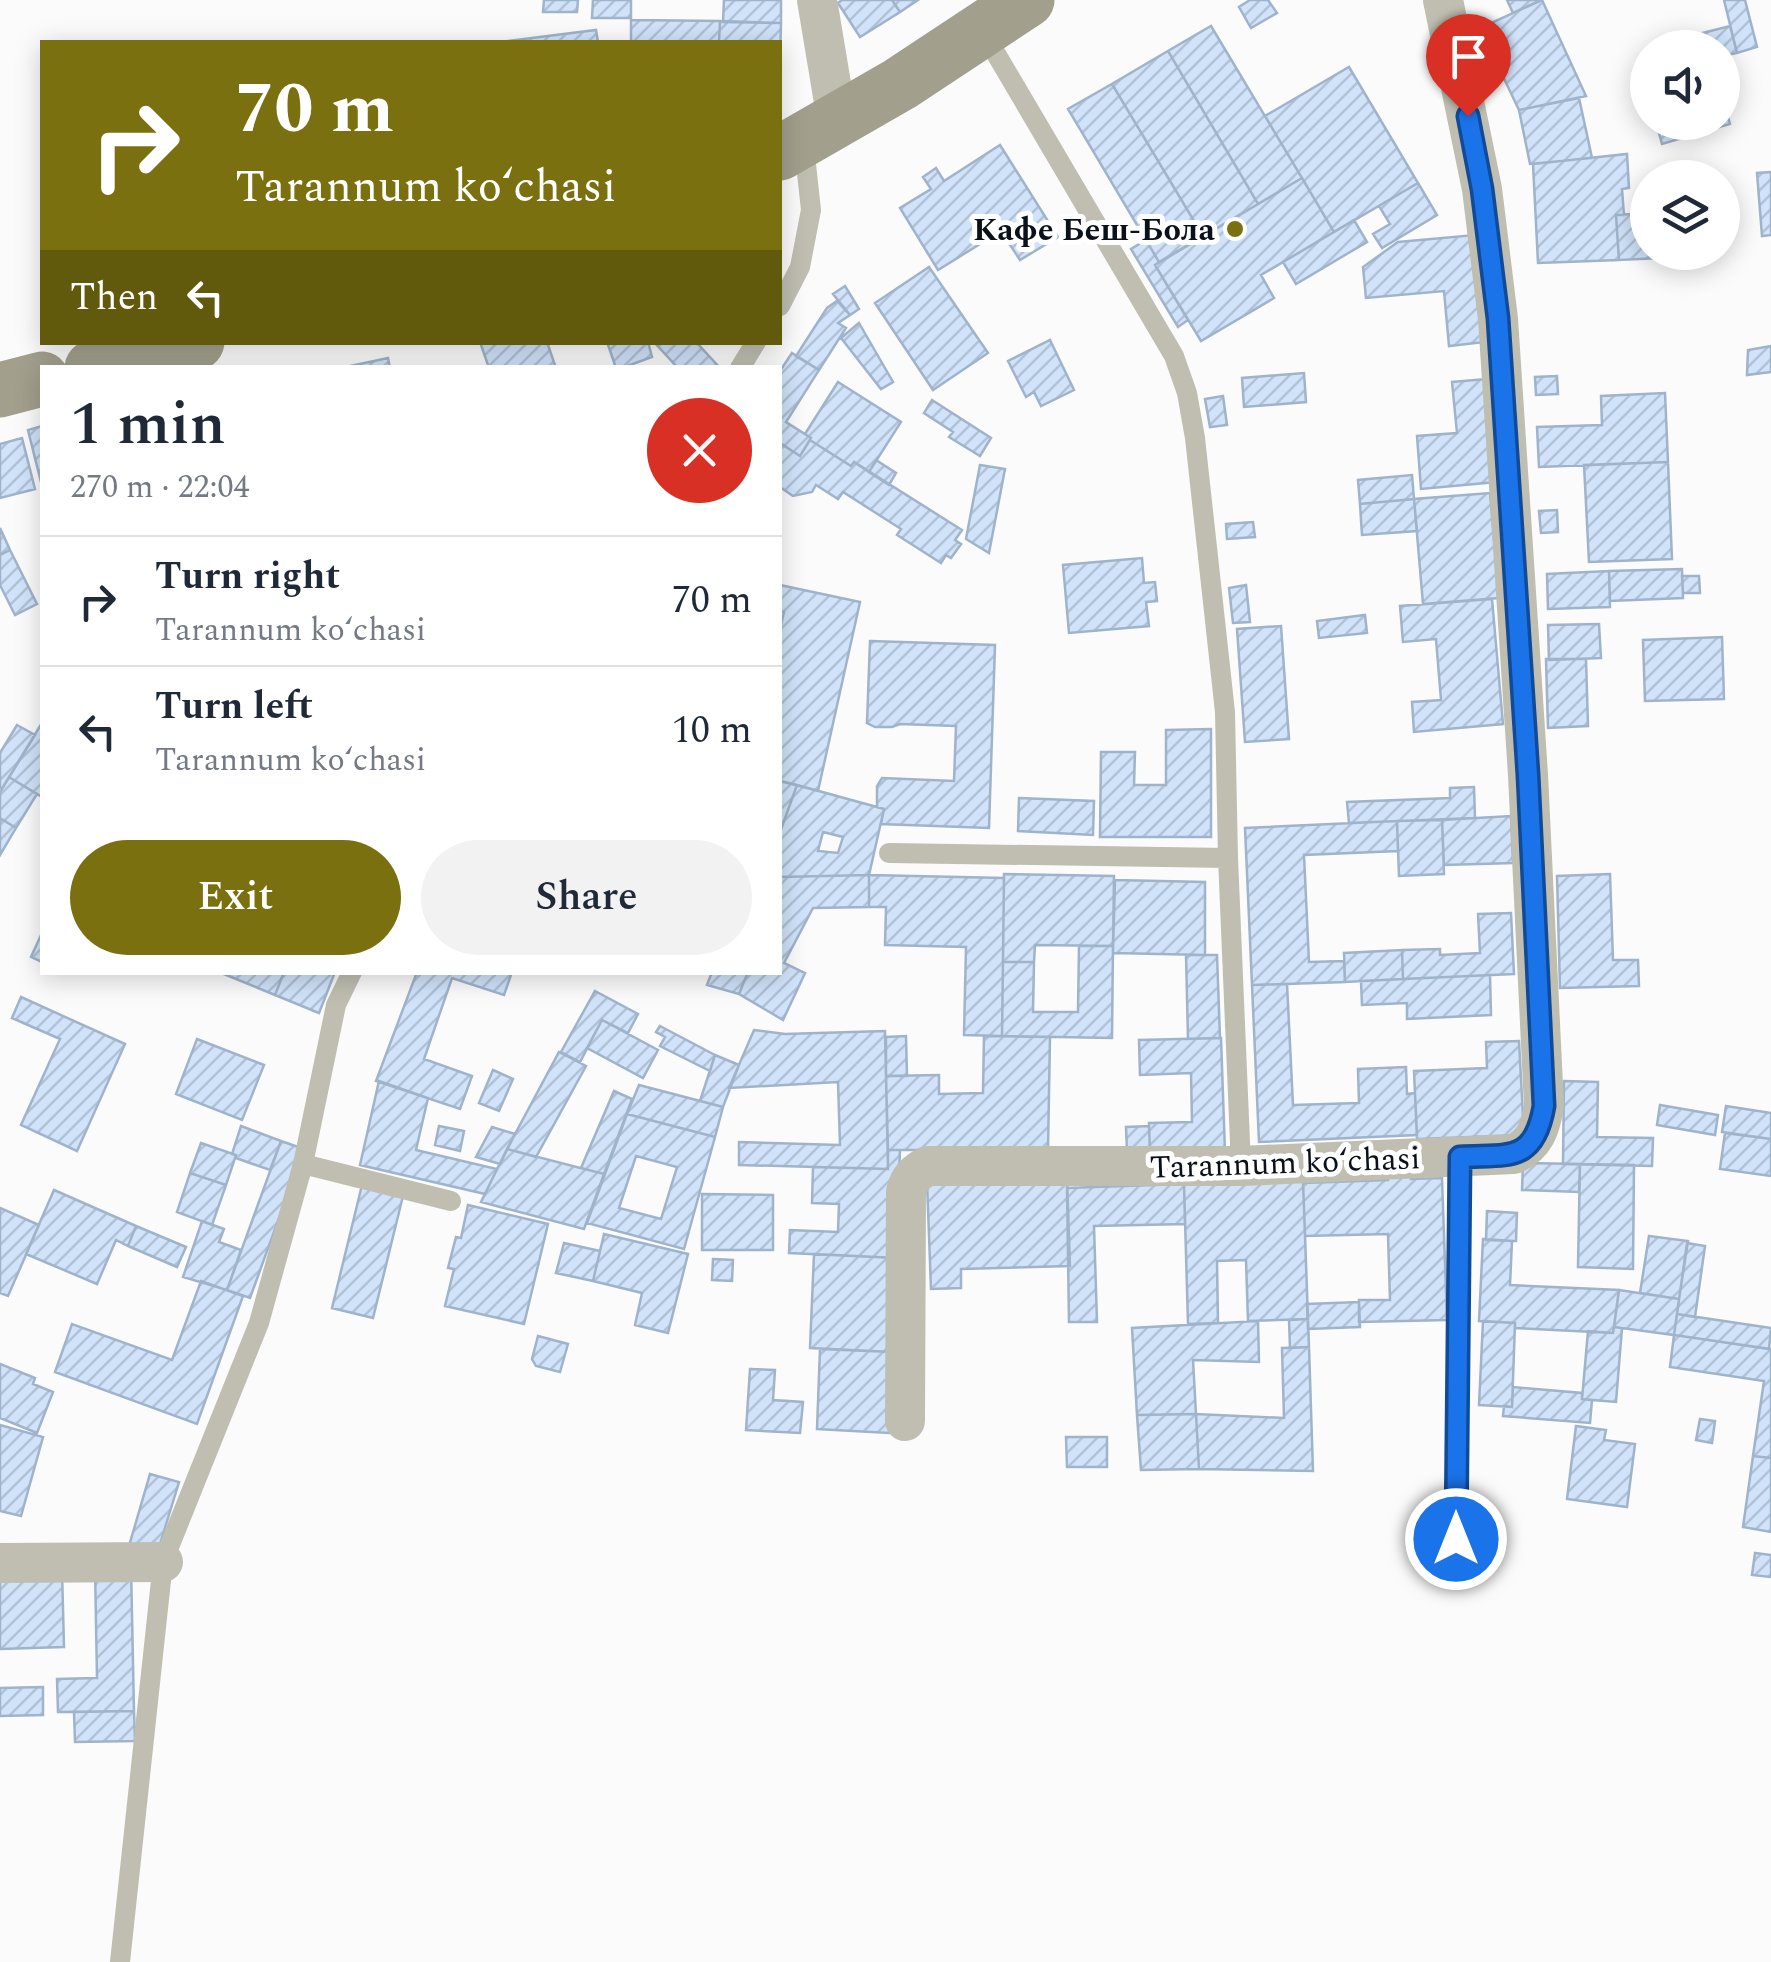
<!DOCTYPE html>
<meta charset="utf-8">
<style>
body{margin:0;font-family:Spectral,serif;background:#f2f2f3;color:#1f2937;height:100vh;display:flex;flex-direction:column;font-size:38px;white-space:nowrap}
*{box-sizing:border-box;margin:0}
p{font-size:32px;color:#747a83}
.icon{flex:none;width:55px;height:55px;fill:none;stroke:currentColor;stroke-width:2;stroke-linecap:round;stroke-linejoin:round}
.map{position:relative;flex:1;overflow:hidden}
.side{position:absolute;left:40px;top:365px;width:742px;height:610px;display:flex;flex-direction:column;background:#fff;border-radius:0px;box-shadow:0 5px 25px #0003}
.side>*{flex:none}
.hud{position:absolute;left:40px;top:40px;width:742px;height:305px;border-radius:0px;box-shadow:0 5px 25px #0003;background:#7a700f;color:#fff;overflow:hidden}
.controls{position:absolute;left:1630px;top:30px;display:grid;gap:20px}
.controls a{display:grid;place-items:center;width:110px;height:110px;border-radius:50%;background:#fff;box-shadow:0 5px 25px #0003;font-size:50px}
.pin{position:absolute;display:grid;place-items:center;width:85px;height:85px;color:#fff;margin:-102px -42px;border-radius:50% 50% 50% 0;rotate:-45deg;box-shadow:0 0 10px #0007}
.pin .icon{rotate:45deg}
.me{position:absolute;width:110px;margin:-55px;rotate:0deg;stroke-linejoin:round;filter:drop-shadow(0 0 8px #0008)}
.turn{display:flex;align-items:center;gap:35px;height:210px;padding:0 30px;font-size:45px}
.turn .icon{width:130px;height:130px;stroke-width:2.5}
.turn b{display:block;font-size:70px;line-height:85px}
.then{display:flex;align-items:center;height:95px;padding:0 30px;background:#0003;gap:20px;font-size:38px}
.round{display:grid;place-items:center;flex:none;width:105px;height:105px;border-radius:52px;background:#f2f2f3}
.summary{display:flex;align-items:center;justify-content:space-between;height:170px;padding:0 30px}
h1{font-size:60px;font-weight:600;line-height:75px}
.action{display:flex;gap:20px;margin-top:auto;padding:20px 30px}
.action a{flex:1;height:115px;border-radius:60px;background:#7a700f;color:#fff;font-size:40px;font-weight:600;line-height:115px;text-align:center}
.action a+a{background:#f2f2f3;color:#1f2937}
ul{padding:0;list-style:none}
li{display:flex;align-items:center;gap:30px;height:130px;padding:0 30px;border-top:2px solid #e0e1e3}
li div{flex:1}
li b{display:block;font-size:38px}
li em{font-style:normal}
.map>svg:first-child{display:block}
.building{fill:url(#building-hatch);stroke:#9fb3cb;stroke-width:2.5;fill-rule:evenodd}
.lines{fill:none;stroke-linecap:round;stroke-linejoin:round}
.service{stroke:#bfbeb1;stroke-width:20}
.minor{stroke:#bfbeb1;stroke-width:40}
.secondary{stroke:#a2a08c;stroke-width:55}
.route-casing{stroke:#114b97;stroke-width:25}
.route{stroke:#1a73e8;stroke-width:18}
.poi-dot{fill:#7a700f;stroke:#fff;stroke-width:4}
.labels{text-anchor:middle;stroke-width:10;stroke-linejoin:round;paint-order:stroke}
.poi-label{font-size:32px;font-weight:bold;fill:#0a111a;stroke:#fff;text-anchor:end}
.street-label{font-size:32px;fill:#0a111a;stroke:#fff}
</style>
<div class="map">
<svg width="1771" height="1962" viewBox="0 0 1771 1962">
<defs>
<pattern id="building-hatch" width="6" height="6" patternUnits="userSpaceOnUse" patternTransform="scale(2.5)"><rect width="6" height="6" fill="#d0e3fa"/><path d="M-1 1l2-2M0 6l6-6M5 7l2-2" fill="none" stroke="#b1c2d6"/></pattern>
</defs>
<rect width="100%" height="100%" fill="#fbfbfb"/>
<path class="building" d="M544,0H578L577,12H543Z
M593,0H631V18H592Z
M724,0H781V23L723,22Z
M842,0H892L900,12L860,37L838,3Z
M892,0H918L900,12Z
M1250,0H1268L1277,13L1251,28L1239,7Z
M1507,0H1541L1513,13Z
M1542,0L1586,96L1519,110L1480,28Z
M1724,0H1745L1757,47L1737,53Z
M631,20L720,21L719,42H631Z
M720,21L781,23L780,61V42H719Z
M1211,26L1302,178L1258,204L1168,51Z
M1730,26L1737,53L1722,56V48H1690L1687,37Z
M596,30L598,42H500Z
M1168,51L1258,204L1203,236L1112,84Z
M1349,67L1418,183L1334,232L1265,116Z
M1112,84L1203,236L1159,262L1068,109Z
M1722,97L1730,124L1662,144L1656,122H1722Z
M1579,98L1592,158L1530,164L1519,110Z
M1000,145L1058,237L1020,260L1001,231L938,270L900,208L931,189L923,177L936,168L944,181Z
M1627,154L1629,188L1622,189L1624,215H1616L1619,260L1538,263L1533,164Z
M1771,172V235L1762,236L1757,173Z
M1302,178L1334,232L1261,275L1274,298L1201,341L1155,265Z
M1418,183L1437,215L1382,248L1373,234L1390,224L1379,206Z
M1648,213V252H1660V258L1619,260L1616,215Z
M1354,220L1367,242L1296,284L1283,262Z
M1475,235L1485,342L1449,346L1444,291L1366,298L1363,267L1398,242Z
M1146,240L1159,262L1155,265L1188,320L1178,327L1131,249Z
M929,267L988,353L933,390L875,303Z
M845,286L859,309L850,315L833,294Z
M837,301L850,315L838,323L846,328L819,370L796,356L827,308Z
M859,323L893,382L881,389L841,338Z
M1050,340L1074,390L1041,406L1034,392L1026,397L1008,361Z
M480,342H547L556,368H489Z
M607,342H648L652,357L622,368H616Z
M654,342H696L720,368H678Z
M1771,346V372L1747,375L1748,350Z
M792,353L819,370L786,422L811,438L800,456L780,443V371Z
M388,358L390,368H341Z
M1304,373L1306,402L1244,407L1242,378Z
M1557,376L1558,394L1536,395L1535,377Z
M1486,379L1496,482L1421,489L1417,436L1457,433L1452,382Z
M838,382L901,422L869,472L854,462L851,466L810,440L811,438L805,434Z
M1665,393L1668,462L1539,467L1537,427L1602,425L1601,396Z
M1223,396L1227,425L1210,427L1205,399Z
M932,400L991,438L980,456L949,437L953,432L924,413Z
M42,426V486L28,430Z
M22,438L35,489L0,498V444Z
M810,440L851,466L854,462L962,530L955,540L961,544L951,558L946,555L941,563L897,535L901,529L843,492L838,499L816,485L812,492L793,496L780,487V443L800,456Z
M876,460L896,473L889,485L869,472Z
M1668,462L1672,559L1589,562L1584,465Z
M980,465L1005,469L989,553L966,539Z
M1412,475L1414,499L1360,504L1358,480Z
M1490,493L1499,598L1423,604L1414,499Z
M1414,499L1417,531L1362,535L1360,504Z
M1557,510L1558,532L1541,533L1539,511Z
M1253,522L1255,537L1227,539L1226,524Z
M0,528L10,550L0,555Z
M10,550L37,604L15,615L0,585V555Z
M1142,558L1144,583L1155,582L1157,601L1146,602L1149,626L1069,633L1063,565Z
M1682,569L1683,598L1610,601L1609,571Z
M1609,571L1610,607L1548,609L1547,574Z
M1682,576H1699L1700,593H1683Z
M780,585L860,602L818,791L780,781V629L784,612L780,611Z
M1246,585L1250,622L1233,623L1229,588Z
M1492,599L1503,724L1414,732L1412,702L1441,700L1436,639L1403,642L1400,606Z
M1365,615L1367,633L1319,638L1317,621Z
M1599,624L1601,658L1549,660L1548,625Z
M1281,626L1289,739L1245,742L1237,629Z
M1722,637L1724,699L1645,701L1643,640Z
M870,641L995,645L989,828L881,824L884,809L877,807V786L882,778L954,781L956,726L900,724L892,727H875L867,723Z
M1546,659H1586L1588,726L1548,728Z
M17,725L35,735L2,789L0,787V753Z
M40,726L42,728V797L9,777Z
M1211,729V837H1100L1101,752H1135L1134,785H1166V730Z
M9,777L37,794L16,828L0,818V792Z
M780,781L797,785L780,832Z
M797,785L884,809L869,875L780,877V832ZM823,832L843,837L838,853L818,851Z
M1474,787L1475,818L1349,823L1347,802L1450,798V788Z
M1019,798L1094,801L1093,835L1018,831Z
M1511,816L1513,863L1444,865L1442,820Z
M0,818L16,828L0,855Z
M1442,820L1444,874L1399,876L1397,821Z
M1397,821L1398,851L1304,855L1309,962L1344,961L1345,982L1252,985L1245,828Z
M1004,874L1114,876L1113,946L1035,945L1034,962H1003Z
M1610,874L1613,960H1638L1639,986L1560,988L1557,876Z
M869,875V907L813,908L784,963L805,973L783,1020L739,994L748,972H780V877Z
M869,875L1004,878L1002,1036L964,1035L966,947L885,945L886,907H869Z
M1115,880L1205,882V955L1113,953Z
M1511,913L1514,974L1403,979L1402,950L1440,949V955L1480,953L1478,914Z
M42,933V962L31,957Z
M1079,946H1113L1112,1038L1002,1036L1003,962H1034L1033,1012H1078Z
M1402,950L1403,979L1345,982L1344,953Z
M1186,955H1217L1220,1038L1188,1039Z
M219,972H284L275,995Z
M284,972H335L319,1013L275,995Z
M417,972H512L504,995L452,978L424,1059L472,1076L460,1109L376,1081Z
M712,972H748L739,994L707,985Z
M1490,975L1491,1015L1407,1019V1003L1362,1005L1361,981Z
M1287,984L1293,1105L1359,1103L1358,1069L1406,1067L1407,1094L1415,1093L1417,1135L1259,1142L1252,985Z
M595,991L638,1014L628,1033L602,1020L580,1062L561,1052Z
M21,997L125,1044L77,1151L21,1125L60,1039L12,1018Z
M602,1020L658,1050L643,1078L587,1048Z
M660,1026L715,1055L710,1071L660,1046L665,1037L656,1032Z
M754,1030L785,1034L885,1031L888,1169L739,1165V1142L840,1145L838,1082L729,1088Z
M906,1036L907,1076H886V1037Z
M984,1036L1050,1037L1048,1150H888L886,1076L939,1075V1094L983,1093Z
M1221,1038L1225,1152L1150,1155L1149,1123L1192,1122L1191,1073L1140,1075L1139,1040Z
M197,1039L264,1065L242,1120L176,1094Z
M1519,1041L1524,1135L1417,1139L1414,1071L1487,1068L1486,1042Z
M559,1052L586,1066L536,1157L507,1149Z
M715,1055L739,1065L723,1107L700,1101Z
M493,1070L513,1079L499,1111L479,1103Z
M379,1081L428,1098L416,1150L497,1169L485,1194L360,1165Z
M1564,1081L1598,1082L1597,1137L1653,1138L1652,1166L1563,1164Z
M639,1085L723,1107L715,1137L627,1114Z
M614,1091L632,1099L604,1174L581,1168Z
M1660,1105L1718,1115L1715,1135L1657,1125Z
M1726,1106L1771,1113V1139L1722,1132Z
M627,1114L715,1137L684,1249L587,1223ZM636,1156L677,1167L661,1219L619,1208Z
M241,1126L281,1141L270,1170L236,1158V1155L232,1154Z
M439,1126L464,1131L460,1151L435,1145Z
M1149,1126L1150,1152H1127L1126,1127Z
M492,1127L515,1134L500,1164L476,1157Z
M1725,1133L1771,1139V1176L1720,1169Z
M281,1141L304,1149L250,1298L227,1290Z
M201,1143L236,1155L226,1185L190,1173Z
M507,1149L604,1174L584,1229L481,1202Z
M888,1150H900L896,1258L789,1253L790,1230L838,1232L839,1204L812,1203L813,1167L888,1169Z
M1523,1163L1580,1164L1579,1192L1522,1190Z
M1580,1164L1634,1165L1633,1269L1578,1267Z
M190,1173L226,1185L212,1225L177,1212Z
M1411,1173V1179L1442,1178L1447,1320L1359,1322V1300H1390L1388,1234L1305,1236L1303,1183L1388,1180V1174Z
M1067,1178L1070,1266L961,1269V1288L931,1289L927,1182Z
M1303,1180L1308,1319L1248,1321L1246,1260L1217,1261L1218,1323L1188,1324L1184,1184Z
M1184,1184L1185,1224L1094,1226L1097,1322H1069L1067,1188Z
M362,1185L403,1196L373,1318L332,1308Z
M54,1190L136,1226L128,1246L116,1240L97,1284L26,1254Z
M702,1194L773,1195V1250H702Z
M468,1205L548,1224L524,1324L445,1306L454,1269L448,1268L456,1237L461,1238Z
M0,1208L39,1225L8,1296L0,1293Z
M1487,1211L1517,1213L1516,1241L1486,1240Z
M202,1221L224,1229L219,1242L241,1250L227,1290L183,1277Z
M136,1226L186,1247L177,1267L128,1246Z
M604,1234L688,1254L668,1333L635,1325L642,1293L593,1281Z
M1649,1236L1688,1241L1679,1299L1640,1293Z
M1483,1239L1512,1241L1510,1285L1619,1290L1613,1333L1515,1328V1323L1479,1321Z
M564,1243L600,1251L593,1281L556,1273Z
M1687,1243L1705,1246L1695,1317L1677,1314Z
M814,1254L896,1258L892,1352L810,1348Z
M713,1259L733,1260L732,1281L712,1280Z
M201,1281L243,1296L197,1424L55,1372L72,1324L172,1360Z
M1619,1290L1679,1299L1674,1335L1614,1327Z
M1359,1302L1360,1327L1308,1329L1307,1304Z
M1677,1314L1771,1328L1769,1349L1674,1335Z
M1308,1319L1309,1347L1290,1348L1289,1320Z
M1258,1321L1259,1362L1193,1360L1196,1414L1137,1415L1132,1328Z
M1483,1321L1515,1323L1512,1407L1479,1405Z
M1614,1327L1622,1328L1616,1402L1582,1399L1588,1331L1613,1333Z
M1674,1335L1771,1349V1458L1753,1456L1764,1381L1670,1367Z
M538,1336L568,1344L560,1372L536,1366L532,1359Z
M1309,1347L1313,1471L1199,1469L1196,1414L1284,1418L1282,1348Z
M820,1349L892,1352L889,1433L817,1429Z
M0,1364L35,1378L33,1384L53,1392L37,1433L0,1418Z
M750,1369L775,1370L773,1400L803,1402L800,1433L746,1430Z
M1513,1387L1582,1393V1399L1592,1400L1590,1423L1503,1416L1504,1406L1512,1407Z
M1196,1414L1199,1469L1141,1470L1137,1415Z
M1700,1419L1715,1421L1712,1443L1696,1440Z
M0,1425L43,1437L21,1516L0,1511Z
M1576,1426L1606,1430L1604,1440L1635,1444L1627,1507L1567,1499Z
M1066,1437H1107V1467H1067Z
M1753,1456L1771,1458V1532L1743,1527Z
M150,1474L179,1482L157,1554L129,1546Z
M1755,1553L1771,1555V1577L1752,1575Z
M95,1567H131L134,1711L58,1712L57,1679L97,1678Z
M62,1570L64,1647L0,1649V1572Z
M43,1687V1715L0,1716V1688Z
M134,1711L135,1741L75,1742L74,1712Z"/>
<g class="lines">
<path class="service" d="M982,30L1174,356L1187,393L1195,438L1225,712L1228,858L1241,1166
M780,306L800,267L811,210L804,146
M740,368L756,342
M889,853L1228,858
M303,1164L451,1201
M1456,1539L1460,1157
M120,1962L163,1562L259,1323L303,1164L336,1005L352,972"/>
<path class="minor" d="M817,0L837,120
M905,1421L906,1192C909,1179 915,1173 927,1166H1241L1514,1154C1535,1144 1540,1129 1544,1106L1528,775L1498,319L1482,189L1443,0
M0,1563L163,1562"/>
<path class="secondary" d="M780,153L900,84L1027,0
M92,368L197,342
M0,390L42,379"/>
</g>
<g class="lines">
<g class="route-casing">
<path id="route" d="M1456,1539L1460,1157C1508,1154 1534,1164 1544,1106L1528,775L1498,318L1482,189L1468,116"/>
</g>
<use href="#route" class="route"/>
</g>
<circle class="poi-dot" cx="1235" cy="229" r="10"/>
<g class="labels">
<g class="poi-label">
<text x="1215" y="240">Кафе Беш-Бола</text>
</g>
<g class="street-label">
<text transform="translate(1285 1162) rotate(-2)" y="11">Tarannum koʻchasi</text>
</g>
</g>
</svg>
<div class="controls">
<a><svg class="icon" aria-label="sound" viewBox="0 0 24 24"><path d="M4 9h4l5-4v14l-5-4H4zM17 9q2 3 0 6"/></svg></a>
<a><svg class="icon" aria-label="layers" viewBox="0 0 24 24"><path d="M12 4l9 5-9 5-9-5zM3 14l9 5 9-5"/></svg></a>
</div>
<div class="pin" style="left:1468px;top:116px;background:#d93025"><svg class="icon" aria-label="arrive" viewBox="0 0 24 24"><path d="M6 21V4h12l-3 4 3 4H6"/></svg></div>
<svg class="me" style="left:1456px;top:1539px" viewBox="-20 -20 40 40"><circle r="17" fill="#1a73e8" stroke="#fff" stroke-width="3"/><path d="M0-11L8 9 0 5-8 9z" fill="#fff"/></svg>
<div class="hud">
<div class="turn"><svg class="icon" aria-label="right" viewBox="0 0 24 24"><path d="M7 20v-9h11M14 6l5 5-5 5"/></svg><div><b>70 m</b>Tarannum koʻchasi</div></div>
<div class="then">Then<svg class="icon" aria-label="left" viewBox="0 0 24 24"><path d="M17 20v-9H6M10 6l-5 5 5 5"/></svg></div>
</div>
<section class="side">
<div class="summary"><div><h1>1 min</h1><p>270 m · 22:04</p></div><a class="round" style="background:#d93025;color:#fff"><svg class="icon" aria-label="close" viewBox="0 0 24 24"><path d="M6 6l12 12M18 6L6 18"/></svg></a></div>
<ul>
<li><svg class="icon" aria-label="right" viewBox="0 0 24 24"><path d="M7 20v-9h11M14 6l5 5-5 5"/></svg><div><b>Turn right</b><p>Tarannum koʻchasi</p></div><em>70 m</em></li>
<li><svg class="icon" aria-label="left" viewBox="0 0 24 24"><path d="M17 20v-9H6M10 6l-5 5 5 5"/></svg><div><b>Turn left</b><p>Tarannum koʻchasi</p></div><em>10 m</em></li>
</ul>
<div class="action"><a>Exit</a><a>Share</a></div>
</section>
</div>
